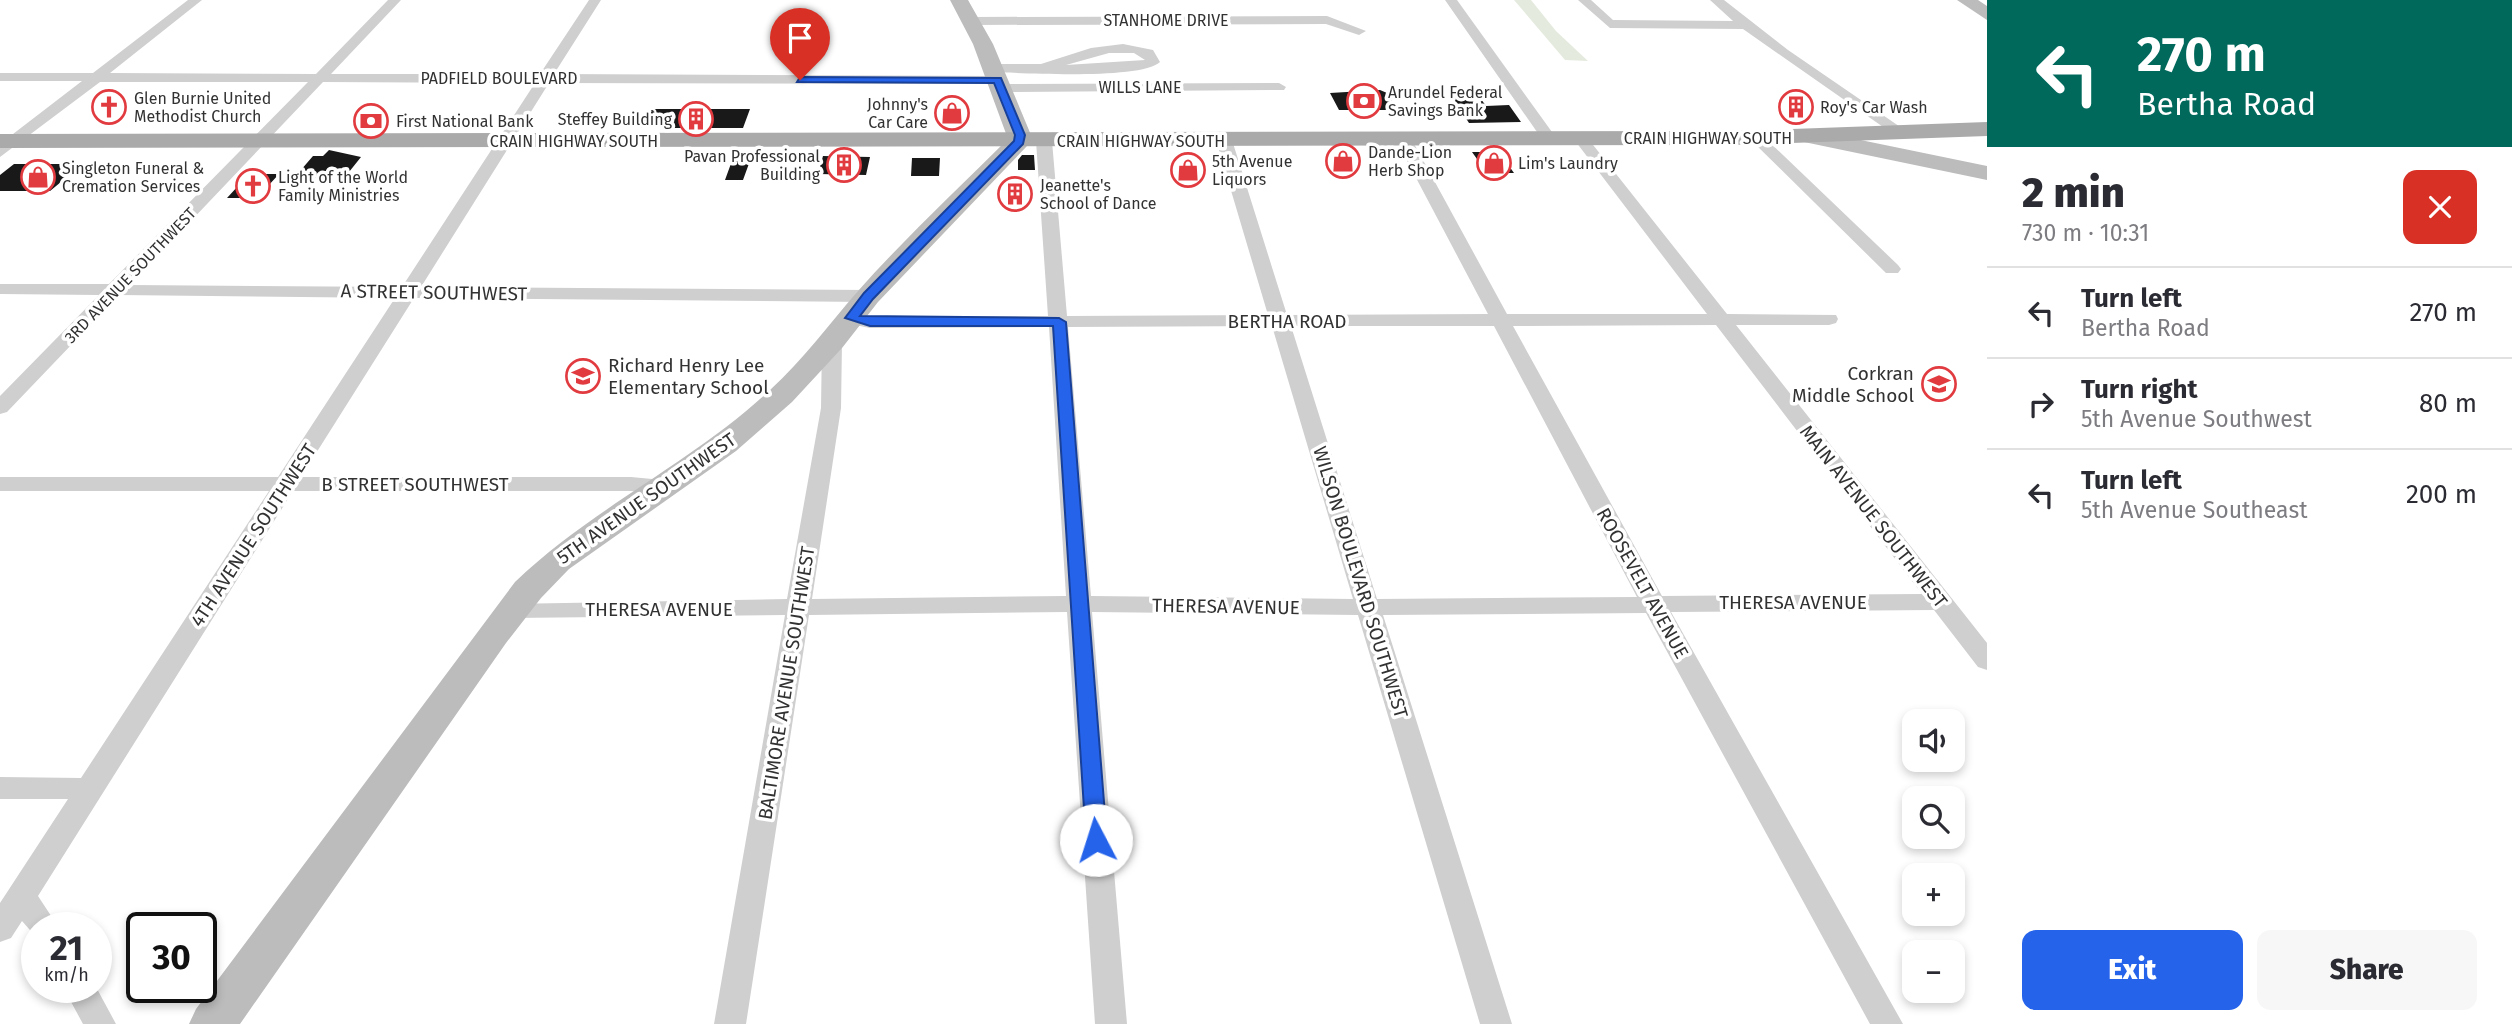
<!DOCTYPE html>
<meta charset="utf-8">
<style>
body{margin:0;font-family:"Fira Sans",sans-serif;background:#f7f7f7;color:#2b2b33;height:100vh;display:flex;flex-direction:column;font-size:26px;white-space:nowrap}
*{box-sizing:border-box;margin:0}
p{font-size:23px;color:#7c7c81}
.icon{flex:none;width:38px;height:38px;fill:none;stroke:currentColor;stroke-width:2;stroke-linecap:round;stroke-linejoin:round}
.map{position:relative;flex:1;overflow:hidden}
.sheet{display:flex;flex-direction:column;background:#fff;width:525px}
.sheet>*{flex:none}
.banner{background:#00695c;color:#fff;overflow:hidden}
.controls{position:absolute;left:1902px;top:709px;display:grid;gap:14px}
.controls a{display:grid;place-items:center;width:63px;height:63px;border-radius:14px;background:#fff;box-shadow:0 4px 10px #0003;font-size:35px}
.speed{position:absolute;left:21px;top:912px;display:flex;gap:14px;font-size:35px;font-weight:700;text-align:center}
.speed>*{display:grid;place-content:center;width:91px;height:91px;border-radius:50%;background:#fff;box-shadow:0 4px 10px #0003;line-height:1}
.speed small{font-size:18px;font-weight:400}
.speed .limit{border:4px solid #111;border-radius:10px;background:#fff;color:#111}
.pin{position:absolute;display:grid;place-items:center;width:60px;height:60px;color:#fff;margin:-72px -30px;border-radius:50% 50% 50% 0;rotate:-45deg;box-shadow:0 0 7px #0007}
.pin .icon{rotate:45deg}
.me{position:absolute;width:77px;margin:-38px;rotate:355deg;stroke-linejoin:round;filter:drop-shadow(0 0 5px #0008)}
.turn{display:flex;align-items:center;gap:24px;height:147px;padding:0 35px;font-size:32px}
.turn .icon{width:91px;height:91px;stroke-width:2.5}
.turn b{display:block;font-size:49px;line-height:60px}
.round{display:grid;place-items:center;flex:none;width:74px;height:74px;border-radius:14px;background:#f7f7f7}
.overview{display:flex;align-items:center;justify-content:space-between;height:119px;padding:0 35px}
h1{font-size:42px;font-weight:800;line-height:52px}
.button{display:flex;gap:14px;margin-top:auto;padding:14px 35px}
.button a{flex:1;height:80px;border-radius:14px;background:#2563eb;color:#fff;font-size:28px;font-weight:800;line-height:80px;text-align:center}
.button a+a{background:#f7f7f7;color:#2b2b33}
ul{padding:0;list-style:none}
li{display:flex;align-items:center;gap:21px;height:91px;padding:0 35px;border-top:2px solid #e1e1e2}
li div{flex:1}
li b{display:block;font-size:26px}
li em{font-style:normal}
main{display:flex;flex:1;min-height:0}
.map>svg:first-child{display:block}
.green{fill:#e4ebde}
.building{fill:#191919}
.lines{fill:none;stroke-linecap:round;stroke-linejoin:round}
.street{fill:#cfcfcf;fill-rule:evenodd}
.secondary{fill:#bcbcbc;fill-rule:evenodd}
.primary{fill:#aaa;fill-rule:evenodd}
.route{fill:#2563eb;stroke:#184099;stroke-width:2}
.labels{text-anchor:middle;stroke-width:7;stroke-linejoin:round;paint-order:stroke}
.far-street-label{font-size:16px;fill:#323232;stroke:#fff}
.far-poi-label{font-size:16px;fill:#323232;stroke:#fff;text-anchor:start}
.street-label{font-size:19px;fill:#323232;stroke:#fff}
.poi-label{font-size:19px;fill:#323232;stroke:#fff;text-anchor:start}
</style>
<main>
<div class="map">
<svg width="1987" height="1024" viewBox="0 0 1987 1024">
<rect width="100%" height="100%" fill="#fff"/>
<path class="green" d="M1514,0H1531L1556,31L1588,61L1565,60Z"/>
<path class="building" d="M1380,90L1387,93L1398,110H1339L1330,93Z
M1451,95H1478L1486,106L1509,105L1521,122L1469,123Z
M650,109H750L743,128H641Z
M329,150L361,157L345,177L294,178L313,156H323Z
M1472,152H1499L1514,173H1487Z
M1022,155H1034L1035,170H1018V160Z
M823,156L870,157L866,175L818,174Z
M733,158H751L743,180H725Z
M912,158H940L939,176H911Z
M14,164H74L67,177L50,191H0V175Z
M249,174H279L257,198H227Z"/>
<g class="lines">
<path class="street" d="M188,0H202L110,73L316,74L388,0H401L331,74H540L589,0H601L554,74L998,76L1005,80L998,84L549,83L421,287L868,290L877,296L868,302L414,298L301,477H631L663,480L674,487L663,494L631,491H293L38,896L59,928H37V938L22,921L11,938L0,942V903L68,799H0V777L81,778L269,491H0V477H278L395,298L119,295L7,412L0,414V396L99,295L0,294V284H109L308,82H100L0,157V144L82,81H0V73H93ZM323,82L535,83L402,287L130,285Z
M1445,0H1457L1557,139L1554,142H1544Z
M1578,0H1591L1613,20L1733,21L1710,0H1724L1788,50L1909,133L1901,138L1896,136L1743,29L1610,28Z
M1327,16L1366,31L1359,35L1326,24L972,25L966,21L972,17Z
M1123,44L1153,50L1160,62C1141,80 1023,73 992,72L985,68L992,64H1041L1091,48ZM1109,53H1134L1145,60L1066,65Z
M1279,83L1286,87L1284,90L1001,92L994,88L1001,84Z
M1757,133L1762,135L1898,265L1901,269L1898,273H1886L1752,141L1749,138Z
M1581,134L1586,136L1727,314L1836,315L1838,319L1836,323L1829,325H1736L1987,643V670L1978,667L1934,610L1671,612L1903,1024H1870L1646,613L1383,615L1512,1024H1480L1358,615L1092,612L1127,1024H1095L1067,612L809,615L746,1024H714L785,615L512,618L503,616L500,610L503,604L787,599L821,408L822,342L832,336L842,342L841,408L812,599L1066,596L1049,327L870,328L845,323L843,319L852,313L870,316H1048L1036,141L1044,136L1052,141L1067,316L1268,315L1216,140L1224,135L1232,140L1287,315L1488,314L1396,140L1404,135L1412,140L1507,314H1707L1576,142V136ZM1716,325L1922,594L1662,596L1513,326ZM1272,326L1353,599L1091,596L1068,327ZM1291,326H1494L1637,597L1377,599Z
M63,987H96L116,1024H83Z"/>
<path class="secondary" d="M950,0H968L993,44L1031,135L1027,146L878,302L842,348L792,402L736,451L569,569L541,598L506,643L240,1024H189L196,1009L515,582C592,508 692,463 770,390C803,360 829,324 858,291C905,238 958,189 1008,139L973,44Z
M1957,0H1978L1987,6V20Z
M1812,130L1987,166V180L1804,142L1801,137L1804,132Z"/>
<path class="primary" d="M1987,122V136L1732,145L0,148V134L1732,131Z"/>
</g>
<path class="route" d="M800,77L1001,78L1025,135L1023,144L873,299L860,316L1059,318L1066,322L1107,840L1104,846H1089L1086,840L1053,326H870L845,318L864,293L1014,141L1015,135L994,83L797,82Z"/>
<defs>
<g id="bank-ring" transform="scale(1.75)"><circle r="9.5" fill="#fff" stroke="#e13b40" stroke-width="1.5"/><path d="M-6-4H6V4H-6ZM0-2.3a2.3 2.3 0 1 0 0 4.6a2.3 2.3 0 1 0 0-4.6Z" fill="#e13b40"/></g>
<g id="church-ring" transform="scale(1.75)"><circle r="9.5" fill="#fff" stroke="#e13b40" stroke-width="1.5"/><path d="M-1.2-6h2.4v3.5h3.3v2.4h-3.3V6h-2.4V-.1h-3.3v-2.4h3.3Z" fill="#e13b40"/></g>
<g id="building-ring" transform="scale(1.75)"><circle r="9.5" fill="#fff" stroke="#e13b40" stroke-width="1.5"/><path d="M-4-6H4V6H1V3H-1V6H-4ZM-2.5-4.3h1.7v1.8h-1.7ZM.8-4.3h1.7v1.8H.8ZM-2.5-1h1.7V.8h-1.7ZM.8-1h1.7V.8H.8Z" fill="#e13b40"/></g>
<g id="shop-ring" transform="scale(1.75)"><circle r="9.5" fill="#fff" stroke="#e13b40" stroke-width="1.5"/><path d="M-5-2.5h2.3a2.7 3.5 0 0 1 5.4 0H5L5.5 6h-11ZM-1.5-2.5h3a1.5 2.3 0 0 0-3 0Z" fill="#e13b40"/></g>
<g id="school-ring" transform="scale(1.75)"><circle r="9.5" fill="#fff" stroke="#e13b40" stroke-width="1.5"/><path d="M0-5L7-2L0 1L-7-2ZM-4 1L0 2.5L4 1V4Q0 6-4 4Z" fill="#e13b40"/></g>
</defs>
<g fill-rule="evenodd">
<use href="#bank-ring" x="1364" y="101"/>
<use href="#church-ring" x="109" y="107"/>
<use href="#building-ring" x="1796" y="107"/>
<use href="#shop-ring" x="952" y="113"/>
<use href="#building-ring" x="696" y="119"/>
<use href="#bank-ring" x="371" y="121"/>
<use href="#shop-ring" x="1343" y="161"/>
<use href="#shop-ring" x="1494" y="163"/>
<use href="#building-ring" x="844" y="165"/>
<use href="#shop-ring" x="1188" y="170"/>
<use href="#shop-ring" x="38" y="177"/>
<use href="#church-ring" x="253" y="186"/>
<use href="#building-ring" x="1015" y="194"/>
<use href="#school-ring" x="583" y="376"/>
<use href="#school-ring" x="1939" y="384"/>
</g>
<g class="labels">
<g class="far-street-label">
<text x="1166" y="26">STANHOME DRIVE</text>
<text x="499" y="84">PADFIELD BOULEVARD</text>
<text x="1140" y="93">WILLS LANE</text>
<text x="1708" y="144">CRAIN HIGHWAY SOUTH</text>
<text x="574" y="147">CRAIN HIGHWAY SOUTH</text>
<text x="1141" y="147">CRAIN HIGHWAY SOUTH</text>
<text transform="translate(130 275) rotate(-46)" y="6">3RD AVENUE SOUTHWEST</text>
</g>
<g class="far-poi-label">
<text x="1388" y="98">Arundel Federal<tspan x="1388" dy="18">Savings Bank</tspan></text>
<text x="134" y="104">Glen Burnie United<tspan x="134" dy="18">Methodist Church</tspan></text>
<text x="928" y="110" text-anchor="end">Johnny's<tspan x="928" dy="18">Car Care</tspan></text>
<text x="1820" y="113">Roy's Car Wash</text>
<text x="672" y="125" text-anchor="end">Steffey Building</text>
<text x="396" y="127">First National Bank</text>
<text x="1368" y="158">Dande-Lion<tspan x="1368" dy="18">Herb Shop</tspan></text>
<text x="820" y="162" text-anchor="end">Pavan Professional<tspan x="820" dy="18">Building</tspan></text>
<text x="1212" y="167">5th Avenue<tspan x="1212" dy="18">Liquors</tspan></text>
<text x="1518" y="169">Lim's Laundry</text>
<text x="62" y="174">Singleton Funeral &amp;<tspan x="62" dy="18">Cremation Services</tspan></text>
<text x="278" y="183">Light of the World<tspan x="278" dy="18">Family Ministries</tspan></text>
<text x="1040" y="191">Jeanette's<tspan x="1040" dy="18">School of Dance</tspan></text>
</g>
<g class="street-label">
<text transform="translate(434 292) rotate(1)" y="7">A STREET SOUTHWEST</text>
<text x="1287" y="328">BERTHA ROAD</text>
<text x="415" y="491">B STREET SOUTHWEST</text>
<text transform="translate(646 498) rotate(-35)" y="7">5TH AVENUE SOUTHWEST</text>
<text transform="translate(1874 516) rotate(52)" y="7">MAIN AVENUE SOUTHWEST</text>
<text transform="translate(253 535) rotate(-57)" y="7">4TH AVENUE SOUTHWEST</text>
<text transform="translate(1361 582) rotate(73)" y="7">WILSON BOULEVARD SOUTHWEST</text>
<text transform="translate(1643 583) rotate(61)" y="7">ROOSEVELT AVENUE</text>
<text x="1793" y="609">THERESA AVENUE</text>
<text transform="translate(1226 606) rotate(1)" y="7">THERESA AVENUE</text>
<text x="659" y="616">THERESA AVENUE</text>
<text transform="translate(786 683) rotate(-81)" y="7">BALTIMORE AVENUE SOUTHWEST</text>
</g>
<g class="poi-label">
<text x="608" y="372">Richard Henry Lee<tspan x="608" dy="22">Elementary School</tspan></text>
<text x="1914" y="380" text-anchor="end">Corkran<tspan x="1914" dy="22">Middle School</tspan></text>
</g>
</g>
</svg>
<div class="controls">
<a><svg class="icon" aria-label="sound" viewBox="0 0 24 24"><path d="M4 9h4l5-4v14l-5-4H4zM17 9q2 3 0 6"/></svg></a>
<a><svg class="icon" aria-label="search" viewBox="0 0 24 24"><circle cx="10" cy="10" r="6"/><path d="M15 15l6 6"/></svg></a>
<a>+</a>
<a>−</a>
</div>
<div class="speed"><div>21<small>km/h</small></div><div class="limit">30</div></div>
<div class="pin" style="left:800px;top:80px;background:#d93025"><svg class="icon" aria-label="arrive" viewBox="0 0 24 24"><path d="M6 21V4h12l-3 4 3 4H6"/></svg></div>
<svg class="me" style="left:1096px;top:840px" viewBox="-20 -20 40 40"><circle r="19" fill="#fff"/><path d="M0-13L10 11 0 6-10 11z" fill="#2563eb"/></svg>
</div>
<section class="sheet">
<div class="banner">
<div class="turn"><svg class="icon" aria-label="left" viewBox="0 0 24 24"><path d="M17 20v-9H6M10 6l-5 5 5 5"/></svg><div><b>270 m</b>Bertha Road</div></div>
</div>
<div class="overview"><div><h1>2 min</h1><p>730 m · 10:31</p></div><a class="round" style="background:#d93025;color:#fff"><svg class="icon" aria-label="close" viewBox="0 0 24 24"><path d="M6 6l12 12M18 6L6 18"/></svg></a></div>
<ul>
<li><svg class="icon" aria-label="left" viewBox="0 0 24 24"><path d="M17 20v-9H6M10 6l-5 5 5 5"/></svg><div><b>Turn left</b><p>Bertha Road</p></div><em>270 m</em></li>
<li><svg class="icon" aria-label="right" viewBox="0 0 24 24"><path d="M7 20v-9h11M14 6l5 5-5 5"/></svg><div><b>Turn right</b><p>5th Avenue Southwest</p></div><em>80 m</em></li>
<li><svg class="icon" aria-label="left" viewBox="0 0 24 24"><path d="M17 20v-9H6M10 6l-5 5 5 5"/></svg><div><b>Turn left</b><p>5th Avenue Southeast</p></div><em>200 m</em></li>
</ul>
<div class="button"><a>Exit</a><a>Share</a></div>
</section>
</main>
